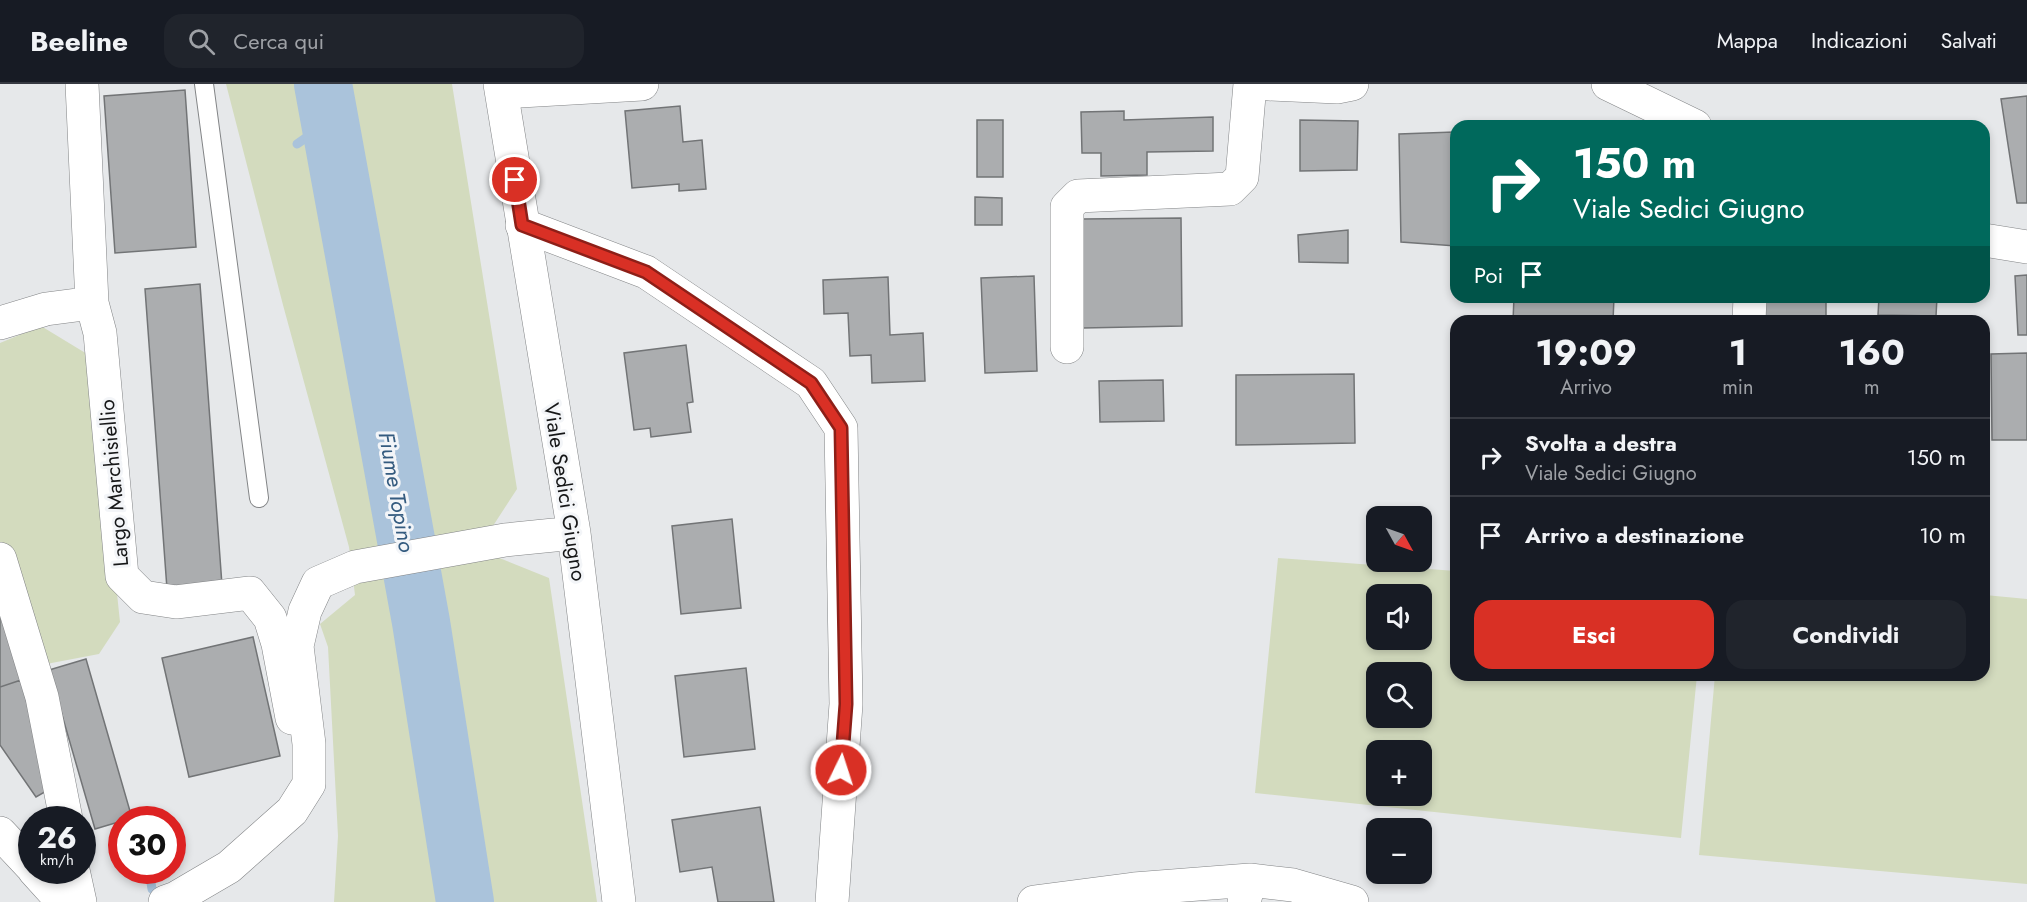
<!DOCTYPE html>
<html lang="it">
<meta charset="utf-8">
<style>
body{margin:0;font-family:Jost,sans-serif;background:#20242c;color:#f1f3f6;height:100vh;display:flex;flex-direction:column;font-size:22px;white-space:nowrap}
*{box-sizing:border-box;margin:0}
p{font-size:20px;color:#9ea1a6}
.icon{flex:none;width:33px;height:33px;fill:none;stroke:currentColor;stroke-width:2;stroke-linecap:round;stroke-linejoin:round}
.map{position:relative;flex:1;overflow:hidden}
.details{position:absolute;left:1450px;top:231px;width:540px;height:366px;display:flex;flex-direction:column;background:#171b24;border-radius:18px;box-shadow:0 3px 9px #0003}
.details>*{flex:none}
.hud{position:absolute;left:1450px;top:36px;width:540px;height:183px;border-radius:18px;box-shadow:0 3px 9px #0003;background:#00695c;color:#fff;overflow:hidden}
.needle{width:39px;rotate:130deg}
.buttons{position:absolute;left:1366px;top:422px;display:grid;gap:12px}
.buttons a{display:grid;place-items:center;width:66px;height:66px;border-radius:12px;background:#171b24;box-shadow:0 3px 9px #0003;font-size:30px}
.speed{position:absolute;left:18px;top:722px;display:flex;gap:12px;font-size:30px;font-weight:700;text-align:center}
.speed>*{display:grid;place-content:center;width:78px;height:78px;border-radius:50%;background:#171b24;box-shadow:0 3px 9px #0003;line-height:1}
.speed small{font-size:15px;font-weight:400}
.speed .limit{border:9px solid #d22;background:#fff;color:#111}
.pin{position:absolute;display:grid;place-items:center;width:51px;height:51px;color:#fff;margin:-26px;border:3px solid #fff;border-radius:50%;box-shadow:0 2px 6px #0007}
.me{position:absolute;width:66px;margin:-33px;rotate:4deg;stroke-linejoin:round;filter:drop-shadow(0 0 4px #0008)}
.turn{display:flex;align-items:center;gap:21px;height:126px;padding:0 24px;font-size:27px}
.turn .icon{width:78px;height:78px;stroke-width:2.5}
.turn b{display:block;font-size:42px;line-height:51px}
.then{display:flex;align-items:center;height:57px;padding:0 24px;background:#0003;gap:12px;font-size:22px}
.eta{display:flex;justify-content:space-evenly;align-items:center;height:102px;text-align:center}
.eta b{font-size:36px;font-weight:700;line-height:42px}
.action{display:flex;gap:12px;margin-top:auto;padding:12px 24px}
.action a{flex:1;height:69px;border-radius:18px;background:#d93025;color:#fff;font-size:24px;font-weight:700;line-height:69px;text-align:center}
.action a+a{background:#20242c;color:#f1f3f6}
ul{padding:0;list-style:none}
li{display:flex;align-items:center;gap:18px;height:78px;padding:0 24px;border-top:2px solid #363941}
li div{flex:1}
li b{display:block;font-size:22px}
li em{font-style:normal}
header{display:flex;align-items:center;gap:36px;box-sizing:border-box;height:84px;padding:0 30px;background:#171b24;border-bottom:2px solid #363941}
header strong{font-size:28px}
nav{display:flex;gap:33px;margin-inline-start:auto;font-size:21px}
.search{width:420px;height:54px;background:#20242c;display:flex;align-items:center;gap:15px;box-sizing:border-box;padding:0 21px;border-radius:18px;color:#9ea1a6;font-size:22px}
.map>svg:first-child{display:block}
.green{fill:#d3dbbe;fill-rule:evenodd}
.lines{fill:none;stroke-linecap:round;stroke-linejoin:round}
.stream{stroke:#aac3db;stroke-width:9}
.river{stroke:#aac3db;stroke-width:58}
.building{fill:#abadaf;stroke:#727476;stroke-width:1.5}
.service-casing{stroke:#828486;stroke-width:20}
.minor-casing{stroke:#828486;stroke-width:34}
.tertiary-casing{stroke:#828486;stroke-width:34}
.secondary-casing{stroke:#828486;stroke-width:34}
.service{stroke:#fff;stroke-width:18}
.minor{stroke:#fff;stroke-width:33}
.tertiary{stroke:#fff;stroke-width:33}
.secondary{stroke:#fff;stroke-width:33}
.route-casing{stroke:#8d1f18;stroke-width:15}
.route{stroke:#d93025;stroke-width:10}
.labels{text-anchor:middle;stroke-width:6;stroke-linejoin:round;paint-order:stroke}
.street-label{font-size:21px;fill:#161718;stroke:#f3f5f8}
.water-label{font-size:22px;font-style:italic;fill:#345b7f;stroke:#f3f5f8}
</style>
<header>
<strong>Beeline</strong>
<div class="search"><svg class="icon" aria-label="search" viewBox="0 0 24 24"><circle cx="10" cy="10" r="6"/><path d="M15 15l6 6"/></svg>Cerca qui</div>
<nav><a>Mappa</a><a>Indicazioni</a><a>Salvati</a></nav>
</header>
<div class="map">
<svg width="2027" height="818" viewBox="0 0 2027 818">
<rect width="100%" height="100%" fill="#e6e8ea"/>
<path class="green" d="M226,0H452L517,405L489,448L497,473L549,494L597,818H334L338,752L328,563L320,540L355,511L349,463L283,221Z
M41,242L92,273L120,538L99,570L41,581L0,460V259Z
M1278,474L1456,487V591H1697L1681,754L1255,709ZM1377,510H1422V555H1377ZM1377,588H1422V633H1377ZM1377,666H1422V711H1377Z
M1985,511L2027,515V800L1699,771L1715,591H1984Z"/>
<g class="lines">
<path class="stream" d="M297,60L330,37
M149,786L152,805"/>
<path class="river" d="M323,0L421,538L465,818"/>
</g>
<path class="building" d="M185,6L196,163L115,169L104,12Z
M2027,12V119H2017L2001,15Z
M680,22L683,58L702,56L706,105L679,107V100L632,104L625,27Z
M1124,27V36L1213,33V67L1147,68V91L1101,92V69H1082L1081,28Z
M977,36H1003V93H977Z
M1300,36L1358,37L1357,86L1300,87Z
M1516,37L1611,39V42H1515Z
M1454,48L1453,70L1456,71V162L1401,158L1399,50Z
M975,113L1002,114V141H975Z
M1181,134L1182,242L1083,244L1082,135Z
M1348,146V179L1299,178L1298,151Z
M2027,191V251H2018L2015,192Z
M1034,192L1037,287L985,289L981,194Z
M888,193L890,251L923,249L925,297L872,299L871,271L850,272L848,229L824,230L823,196Z
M200,200L222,501L167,505L145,205Z
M1514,213H1614L1613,237H1513Z
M1764,213H1826V237H1764Z
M1879,213H1937L1936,232L1878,231Z
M686,261L693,318L687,319L691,348L651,353L650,344L634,346L624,269Z
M2027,269V356H1992L1991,270Z
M1354,290L1355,359L1236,361V291Z
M1163,296L1164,337L1100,338L1099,297Z
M732,435L741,524L681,530L672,442Z
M0,528L21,596L0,603Z
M253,553L280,672L189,693L162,574Z
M86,575L132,734L122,735V737L95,745L49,586Z
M746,584L755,665L684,673L675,592Z
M21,596L50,705L36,713L0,661V603Z
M760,723L774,818H718L712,783L680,788L672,736Z"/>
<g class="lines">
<g class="service-casing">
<path id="service" d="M204,0L259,414"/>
</g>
<g class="minor-casing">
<path id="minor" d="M82,0L92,219L100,249L122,492L143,513L176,518L250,509L270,534L278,560L292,634
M1269,0L1337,3L1352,0
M1608,0L1695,42
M502,8L642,0
M522,141L646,188L811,299L841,344L846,620L832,818
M1984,156L2027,163
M1749,237L1750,213
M0,239L46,225L92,219
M1067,263V123L1078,112L1230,105L1242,93L1250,0
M1250,796L1293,801L1352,818
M1034,818L1134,805L1250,796L1244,818"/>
</g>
<g class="tertiary-casing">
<path id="tertiary" d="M500,0L574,449L619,818
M0,475L42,613L66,735
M73,786L80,818
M165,818L176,814L229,783L292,727L309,700V660L297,562L305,527L318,499L355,483L505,456L574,449"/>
</g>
<g class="secondary-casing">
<path id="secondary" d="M0,749L32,783
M34,786L63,818"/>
</g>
<use href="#service" class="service"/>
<use href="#minor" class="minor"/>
<use href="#tertiary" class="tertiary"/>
<use href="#secondary" class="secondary"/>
</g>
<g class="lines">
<g class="route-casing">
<path id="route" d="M515,96L522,141L646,188L811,299L841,344L846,620L841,686"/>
</g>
<use href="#route" class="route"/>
</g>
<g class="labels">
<g class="street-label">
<text transform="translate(114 399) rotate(-95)" y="7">Largo Marchisiellio</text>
<text transform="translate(565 408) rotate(81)" y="7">Viale Sedici Giugno</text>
</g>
<g class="water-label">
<text transform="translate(397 408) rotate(80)" y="8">Fiume Topino</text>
</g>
</g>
</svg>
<div class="buttons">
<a><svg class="needle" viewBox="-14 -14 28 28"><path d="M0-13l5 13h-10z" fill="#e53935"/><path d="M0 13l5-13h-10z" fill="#9ea1a6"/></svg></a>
<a><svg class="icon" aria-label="sound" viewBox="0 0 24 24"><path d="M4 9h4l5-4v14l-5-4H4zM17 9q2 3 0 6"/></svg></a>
<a><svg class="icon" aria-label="search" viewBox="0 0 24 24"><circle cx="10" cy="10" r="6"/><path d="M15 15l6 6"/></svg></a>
<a>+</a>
<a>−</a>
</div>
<div class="speed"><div>26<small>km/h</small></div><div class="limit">30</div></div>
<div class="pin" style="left:515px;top:96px;background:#d93025"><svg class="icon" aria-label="arrive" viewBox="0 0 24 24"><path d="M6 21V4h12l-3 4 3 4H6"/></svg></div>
<svg class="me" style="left:841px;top:686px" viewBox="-20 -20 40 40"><circle r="17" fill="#d93025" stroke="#fff" stroke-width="3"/><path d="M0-11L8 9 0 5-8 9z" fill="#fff"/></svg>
<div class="hud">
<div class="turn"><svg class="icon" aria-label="right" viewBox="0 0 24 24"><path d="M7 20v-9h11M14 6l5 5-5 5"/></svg><div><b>150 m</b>Viale Sedici Giugno</div></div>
<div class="then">Poi<svg class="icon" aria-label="arrive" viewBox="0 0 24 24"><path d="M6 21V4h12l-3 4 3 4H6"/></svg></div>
</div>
<section class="details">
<div class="eta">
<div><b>19:09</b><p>Arrivo</p></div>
<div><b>1</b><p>min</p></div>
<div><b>160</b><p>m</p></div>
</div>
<ul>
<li><svg class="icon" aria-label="right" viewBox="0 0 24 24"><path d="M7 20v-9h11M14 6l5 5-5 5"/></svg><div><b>Svolta a destra</b><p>Viale Sedici Giugno</p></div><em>150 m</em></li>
<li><svg class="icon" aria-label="arrive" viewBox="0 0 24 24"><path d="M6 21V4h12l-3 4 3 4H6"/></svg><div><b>Arrivo a destinazione</b></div><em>10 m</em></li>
</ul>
<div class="action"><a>Esci</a><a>Condividi</a></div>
</section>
</div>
